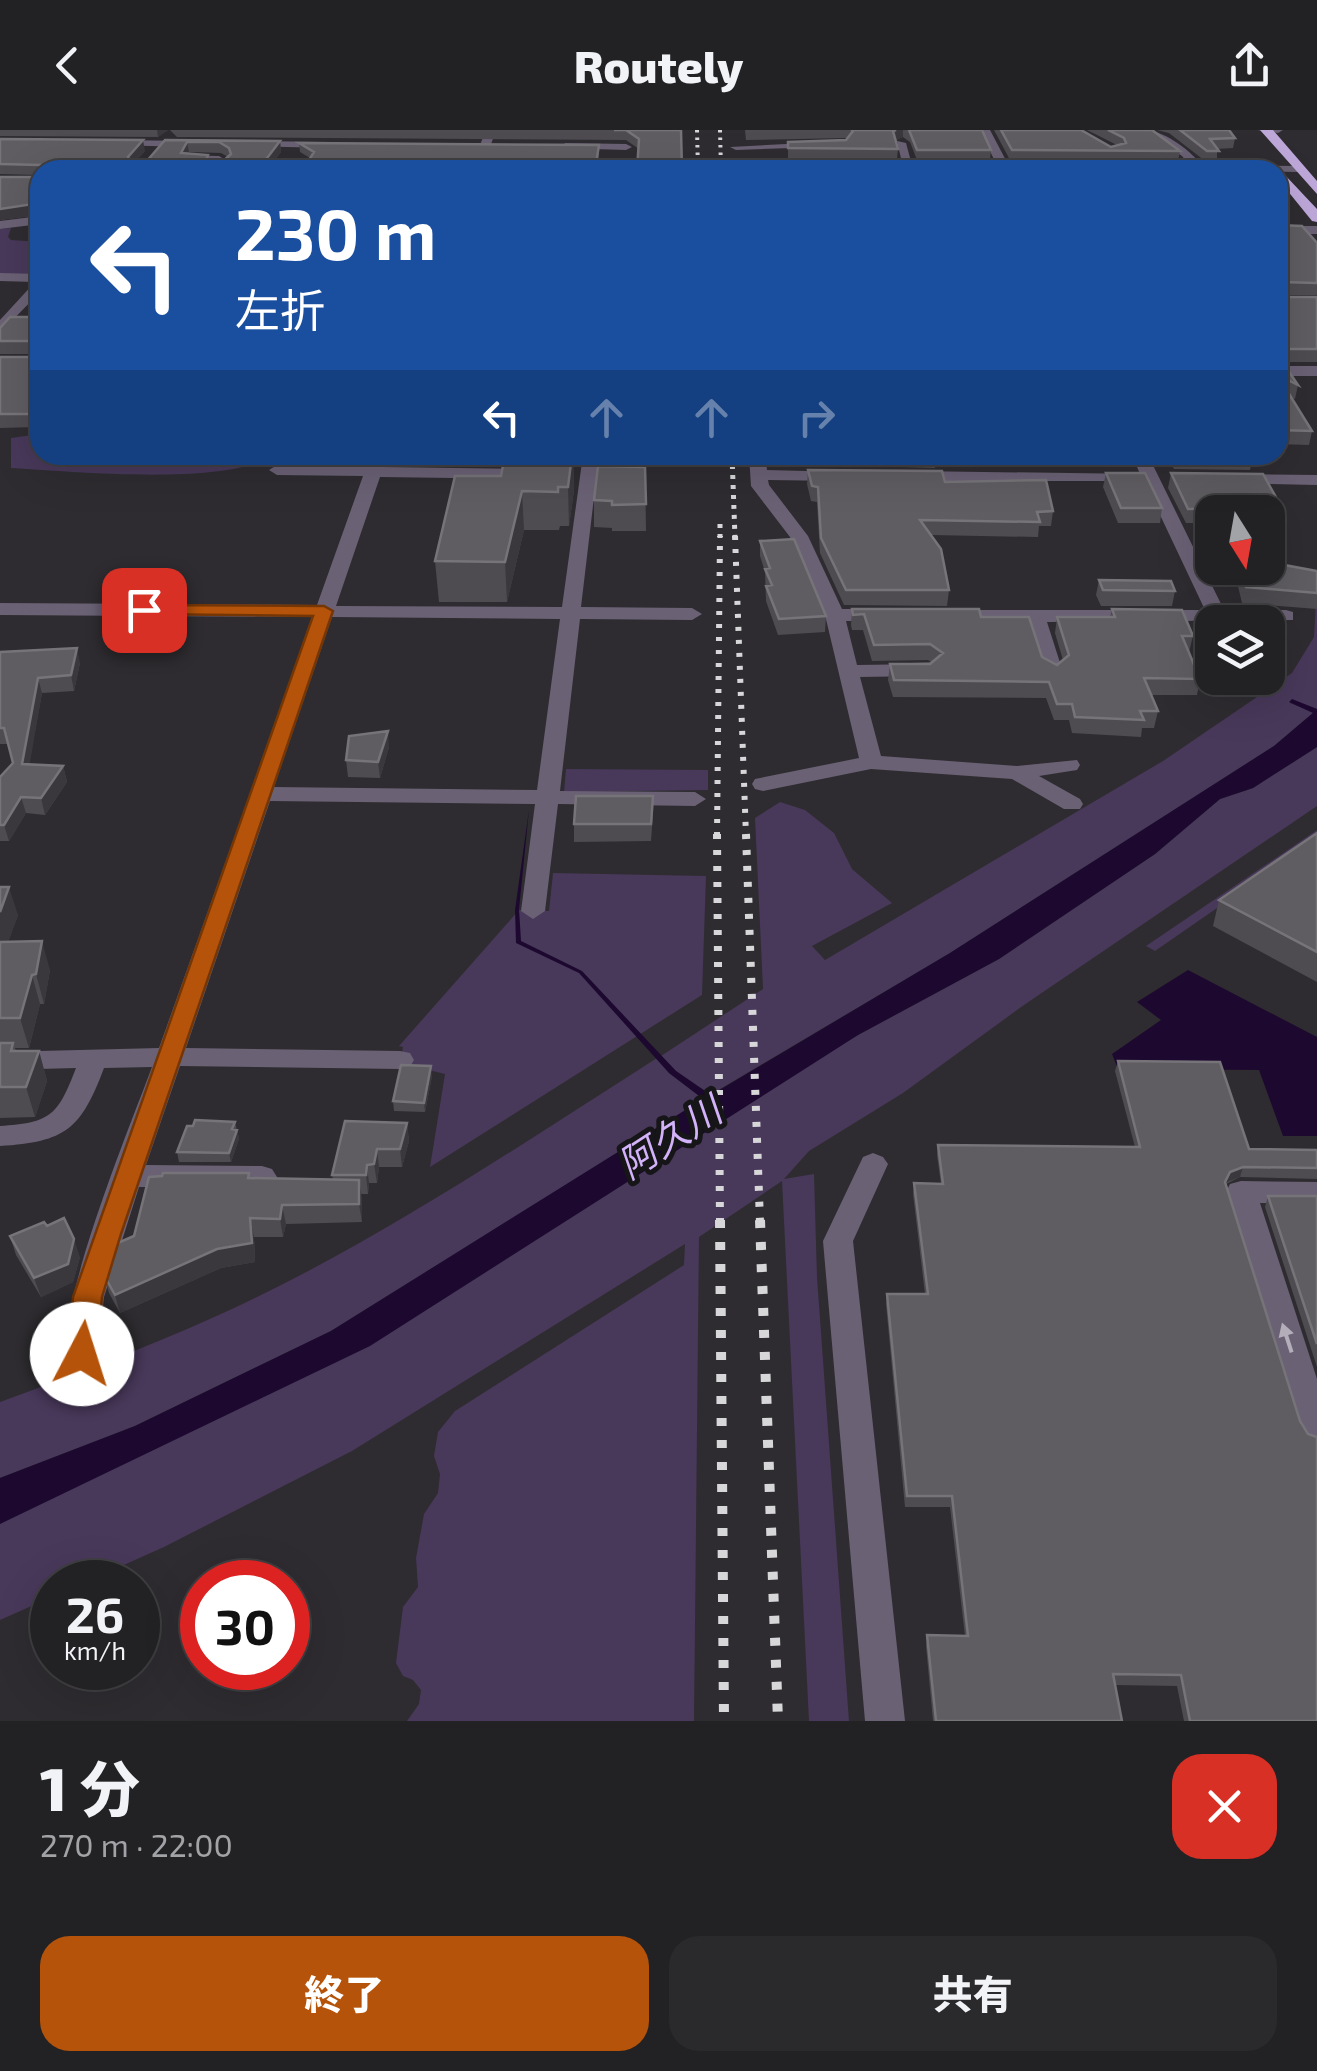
<!DOCTYPE html>
<html lang="ja">
<meta charset="utf-8">
<style>
body{margin:0;font-family:"Exo 2","Noto Sans JP",sans-serif;background:#2a292c;color:#f1f3f6;height:100vh;display:flex;flex-direction:column;font-size:38px;white-space:nowrap}
*{box-sizing:border-box;margin:0}
p{font-size:32px;color:#a2a3a6}
.icon{flex:none;width:55px;height:55px;fill:none;stroke:currentColor;stroke-width:2;stroke-linecap:round;stroke-linejoin:round}
.map{position:relative;height:1591px;overflow:hidden}
.details{display:flex;flex-direction:column;background:#222124;flex:1}
.details>*{flex:none}
.top-card{position:absolute;left:30px;top:30px;width:1258px;height:305px;border-radius:30px;box-shadow:0 10px 40px #0002,0 0 0 2px #3f3e41;background:#1a4fa0;color:#fff;overflow:hidden}
.needle{width:65px;rotate:169deg}
.buttons{position:absolute;left:1195px;top:365px;display:grid;gap:20px}
.buttons a{display:grid;place-items:center;width:90px;height:90px;border-radius:20px;background:#222124;box-shadow:0 10px 40px #0002,0 0 0 2px #3f3e41;font-size:50px}
.speed{position:absolute;left:30px;top:1430px;display:flex;gap:20px;font-size:50px;font-weight:700;text-align:center}
.speed>*{display:grid;place-content:center;width:130px;height:130px;border-radius:50%;background:#222124;box-shadow:0 10px 40px #0002,0 0 0 2px #3f3e41;line-height:1}
.speed small{font-size:25px;font-weight:400}
.speed .limit{border:15px solid #d22;background:#fff;color:#111}
.pin{position:absolute;display:grid;place-items:center;width:85px;height:85px;color:#fff;margin:-42px;border-radius:20px;box-shadow:0 5px 15px #0006}
.me{position:absolute;width:110px;margin:-55px;rotate:5deg;stroke-linejoin:round;filter:drop-shadow(0 0 8px #0008)}
.turn{display:flex;align-items:center;gap:35px;height:210px;padding:0 40px;font-size:45px}
.turn .icon{width:130px;height:130px;stroke-width:2.5}
.turn b{display:block;font-size:70px;line-height:85px}
.lanes{display:flex;align-items:center;height:95px;padding:0 40px;background:#0003;justify-content:center;gap:50px;direction:ltr}
.lanes .off{opacity:.35}
.round{display:grid;place-items:center;flex:none;width:105px;height:105px;border-radius:30px;background:#2a292c}
.headline{display:flex;align-items:center;justify-content:space-between;height:170px;padding:0 40px}
h1{font-size:60px;font-weight:800;line-height:75px}
.action{display:flex;gap:20px;margin-top:auto;padding:20px 40px}
.action a{flex:1;height:115px;border-radius:30px;background:#b45309;color:#fff;font-size:40px;font-weight:800;line-height:115px;text-align:center}
.action a+a{background:#2a292c;color:#f1f3f6}
header{display:flex;justify-content:space-between;align-items:center;height:130px;padding:0 40px;background:#222124;font-size:45px;font-weight:800}
.map>svg:first-child{display:block}
.green{fill:#48385a}
.water{fill:#1d092f}
.lines{fill:none;stroke-linecap:round;stroke-linejoin:round}
.minor{fill:#6a6175;fill-rule:evenodd}
.highway{fill:#bea8da;fill-rule:evenodd}
.rail-far4{stroke:#d7d6d9;stroke-width:4;stroke-dasharray:2.5 5;stroke-linecap:butt}
.rail-far3{stroke:#d7d6d9;stroke-width:5;stroke-dasharray:4 6;stroke-linecap:butt}
.rail-far2{stroke:#d7d6d9;stroke-width:6;stroke-dasharray:4 9;stroke-linecap:butt}
.rail-far1{stroke:#d7d6d9;stroke-width:8;stroke-dasharray:5 11;stroke-linecap:butt}
.rail{stroke:#d7d6d9;stroke-width:10;stroke-dasharray:8 14;stroke-linecap:butt}
.wall{fill:#4e4c51;fill-rule:evenodd}
.shaded-wall{fill:#3a383d}
.building{fill:#5f5d62;stroke:#767478;stroke-width:2.5;fill-rule:evenodd}
.oneway{fill:#b3aeb9}
.route{fill:#b45309;stroke:#753606;stroke-width:2.5}
.labels{text-anchor:middle;stroke-width:10;stroke-linejoin:round;paint-order:stroke}
.water-label{font-size:38px;font-style:italic;fill:#d2b2f9;stroke:#161517}
</style>
<header><svg class="icon" aria-label="back" viewBox="0 0 24 24"><path d="M15 5l-7 7 7 7"/></svg>Routely<svg class="icon" aria-label="share" viewBox="0 0 24 24"><path d="M12 15V3M7 8l5-5 5 5M5 13v7h14v-7"/></svg></header>
<div class="map">
<svg width="1317" height="1591" viewBox="0 0 1317 1591">
<rect width="100%" height="100%" fill="#2e2c30"/>
<path class="green" d="M11,98L8,107L11,110L40,112V144H0V99Z
M40,304V325H270C231,357 66,341 11,338V308Z
M1317,454V579L1291,570L1290,573L1314,582L1274,616L950,823L710,965L676,941L661,926L763,859L755,688L780,672L805,680L834,703L852,739L892,773L812,816L825,830L1163,631L1292,543L1314,507Z
M1317,617V676L1024,875L903,963L809,1021L784,1049L814,1044L817,1147L849,1591H809L782,1051L699,1107L694,1591H407L419,1574L421,1560L413,1550L403,1546L396,1533L403,1477L418,1457L416,1428L424,1384L438,1363L440,1344L434,1326L438,1302L455,1281L684,1135L685,1114L352,1321L164,1417L86,1452H52V1467L0,1490V1394L858,905L999,829L1155,724L1220,669L1253,658Z
M566,639L708,640V660L564,662Z
M1317,700V709L1155,821L1146,816Z
M553,743L706,746L702,865L430,1037L445,944L400,933L403,917L399,916L519,780L549,781Z
M657,928L669,943L704,969L331,1201L135,1296L0,1348V1272C71,1246 143,1219 212,1188C367,1119 514,1019 657,928Z"/>
<path class="water" d="M1292,569L1317,579V617L1253,658L1220,669L1155,724L999,829L858,905L370,1216L0,1394V1348L135,1296L331,1201L703,969L669,943L579,843L516,813L515,780L529,680L519,779L521,811L582,841L676,941L711,965L950,823L1274,616L1313,583L1289,572Z
M1188,840L1317,907V1006H1283L1259,940L1118,939L1112,924L1161,890L1137,872Z"/>
<g class="lines">
<path class="minor" d="M486,0H496L482,40H470Z
M980,0H990L1011,40H999Z
M1142,0C1164,0 1187,18 1202,35L1298,36L1304,39L1298,42L1193,40L1182,26Z
M1257,0H1283L1278,3Z
M110,10L195,11L200,14L195,17L106,15Z
M250,11L330,12L336,15L330,18L246,16Z
M897,11L906,13L913,39L903,37Z
M824,12L820,17L736,20L730,17Z
M565,13L626,14L632,17L626,20L561,18Z
M174,25L219,26L229,32L223,40H211L216,32L170,30Z
M737,33L852,34L858,37L733,38Z
M40,86V94L0,99V91Z
M1278,96H1317V104H1278Z
M0,143L40,144V162L0,203V190L35,152L0,151Z
M0,228H40V236H0Z
M1278,236H1317V246H1278Z
M371,325H387L383,337L534,339L542,344L534,349L380,347L336,476L562,477L583,325H599L581,477L692,478L702,484L692,490L580,489L560,661L695,662L706,669L695,676L558,674L545,781L533,789L521,781L535,674L270,671L186,918L400,921L410,923L414,930L410,937L400,939L180,936L146,1035L262,1036L272,1039L277,1047L272,1055L262,1058L139,1057L104,1167L98,1224L94,1233L82,1237L70,1233C49,1191 133,989 152,937L104,938C81,999 66,1012 0,1016V996C51,993 58,985 76,938L0,940V922L159,918L313,487L0,485V473L317,475L363,346L277,345L269,340L277,335L367,336ZM332,487L560,489L537,660L274,657Z
M749,325H765L767,340L844,342V350L838,351L768,350L769,355L808,406L842,479H884L894,485L884,491H846L857,535L923,534L933,540L923,546L860,547L881,626L1017,636L1077,630L1080,635L1077,640L1039,646L1080,669L1083,674L1080,679H1064L1012,649L871,639L763,661L755,659L752,654L755,649L859,628L825,485L790,407L751,356Z
M1132,325H1148L1224,480H1286L1293,482V490L1047,492L1063,542L1053,548L1043,542L1027,492L942,490V482L949,480H1205L1144,351H913L905,346L913,341L1140,344Z
M1233,344L1317,345V355L1227,353V345Z
M873,1023L883,1027L888,1034L853,1111L905,1591H865L823,1111L863,1027Z
M1241,1051L1317,1052V1074L1260,1073L1317,1249V1315L1305,1311L1300,1301L1226,1062L1230,1054Z"/>
<path class="highway" d="M1260,0H1273L1317,51V64Z
M1284,44L1317,79V92L1312,91L1278,49Z"/>
<path class="rail-far4" d="M697,0L698,40
M720,0L721,40"/>
<path class="rail-far3" d="M732,325L735,408
M720,408V391"/>
<path class="rail-far2" d="M735,406L746,706
M717,706L720,406"/>
<path class="rail-far1" d="M717,704L720,1092
M746,704L760,1092"/>
<path class="rail" d="M720,1090L724,1591
M760,1090L778,1591"/>
</g>
<path class="wall" d="M0,0H168L158,7L0,6Z
M170,0H681L639,19L626,10L177,7Z
M745,0H982L991,20L990,30H917L910,12L903,7L896,10L898,19L897,29L788,28V12L846,10L847,8L746,10Z
M994,0H1081L1111,17L1117,15L1087,0H1152L1180,21L1178,31L1010,30Z
M1157,0H1229L1235,8L1233,18L1217,19V31H1205L1169,3Z
M0,9L145,21L134,33L146,32L165,10L280,11L281,22L267,40H40V85L0,90V47H38V45L0,44ZM189,22L221,23L228,27L221,33H209L188,24Z
M299,13L599,15V24L597,40H303L310,28L300,22Z
M1278,73L1288,81L1286,92L1278,93V95L1317,113V165H1278L1281,167H1317V232H1278Z
M0,198L35,200V224H0Z
M0,227H32L35,240L36,297L0,298Z
M1278,233L1298,255L1295,269L1291,267L1312,301L1309,315L1278,314Z
M573,325L574,360L569,396H560L559,400H524L507,472H439L435,431L501,346Z
M774,325H936L935,338L774,333Z
M1167,325H1269L1253,326L1250,340L1174,339Z
M645,337L646,401H612V398L594,397V370Z
M808,340L945,352L1053,381L1051,396H1039L1038,407L931,405L949,460L947,476L844,475L820,423L817,372L811,371L807,354Z
M1106,343L1162,378L1160,393H1118L1103,357Z
M1171,343L1282,378L1279,393H1268V382H1212V393H1186L1168,358Z
M760,411L826,486L825,502L778,505L766,471L765,442L760,426Z
M1238,438L1317,441V479L1242,473L1236,448Z
M1099,450L1175,461L1172,476H1101L1096,465Z
M852,479L981,487L1042,527L1057,535L1063,530L1055,503L1057,487H1110L1112,479L1193,506L1189,522L1200,549L1197,565H1151L1158,581L1154,598H1142L1141,607L1072,603L1069,590H1054L1046,568L893,567L888,550L890,534L931,532L928,530L872,531L863,500H852L851,495Z
M0,521L80,533L74,561L42,563L29,634L63,636L67,652L45,685L26,683L9,711H0V647L13,633L8,614H0Z
M389,617L380,648L348,647L346,630Z
M653,684L651,711L574,712V694Z
M1317,703V852L1213,796L1219,770Z
M0,757L18,785L8,812L50,840L44,874H40L29,918H15L16,921H39L47,951L35,987L0,988Z
M1118,931L1249,1019L1317,1020V1049L1240,1047L1226,1054L1317,1591H1184L1177,1556L1115,1555L1122,1591H933L926,1516L927,1505L965,1506L950,1377H905L886,1174L887,1164H925L913,1064L914,1053L941,1054L937,1025L938,1015L1135,1017L1115,941Z
M432,946L425,982L394,981L393,971Z
M235,992L239,1009L231,1032H179L177,1022Z
M407,993L409,1011L402,1037H379L377,1053H369L368,1064H361L362,1092L286,1094L283,1107H254L255,1132L221,1138L120,1183L109,1163L104,1145L134,1106L250,1048L333,1049L332,1045Z
M1268,1066H1317V1237L1265,1077Z
M47,1096L80,1127L73,1152L41,1167L16,1125L10,1106Z"/>
<path class="shaded-wall" d="M157,0H168L158,7Z
M896,0H903V7L892,12L893,1Z
M143,10L145,21L130,38L128,27Z
M280,11L281,22L267,40H258Z
M187,12L189,22L182,34L181,23Z
M40,73V85L0,90V79Z
M1288,81L1286,92L1278,93V82Z
M32,187L35,200V224L32,211Z
M32,227L35,240L36,297L33,284Z
M573,325L574,360L569,396L568,357Z
M522,361L524,400L507,472L505,432Z
M77,518L80,533L74,561L71,545Z
M38,548L42,563L27,650L22,634Z
M388,601L389,617L380,648L378,632Z
M63,636L67,652L45,685L41,668Z
M21,667L26,683L9,711L4,695Z
M9,757L18,785L0,834V782Z
M42,811L50,840L44,874L36,844Z
M32,845L40,874L29,918L20,888Z
M39,921L47,951L35,987L26,957Z
M431,936L432,946L425,982L424,973Z
M407,993L409,1011L402,1037L400,1019Z
M237,1000L239,1009L231,1032L229,1023Z
M377,1019L379,1037L377,1053L374,1034Z
M367,1035L369,1053L368,1064L366,1045Z
M1243,1037L1240,1047L1227,1052L1222,1063L1230,1042Z
M359,1050L362,1068V1092L359,1074Z
M282,1075L286,1094L283,1107L280,1089Z
M250,1088L254,1107L255,1132L221,1138L120,1183L115,1165Z
M74,1109L80,1127L73,1152L41,1167L34,1148Z"/>
<path class="building" d="M614,0H681L682,40H637L639,9L626,0Z
M852,0H896L893,1L898,19L788,18V12L846,10L853,1Z
M909,0H982L991,20H917Z
M1001,0H1081L1111,17L1126,13L1124,8L1108,0H1152L1180,21L1012,20Z
M1180,0H1229L1235,8L1210,9L1219,21H1207Z
M0,9L143,10L128,27L131,33L146,32L165,10L280,11L258,40H40V73L0,79V47H38L40,35L0,34ZM187,12H219L229,18L231,24L221,33H209L206,30L208,25L181,23Z
M299,13L599,15L595,40H303L314,22Z
M822,32L1229,35L1233,40H823Z
M1278,73H1282L1288,81L1278,82V95L1302,96L1317,113V153L1281,152L1278,162Z
M1278,164L1281,167H1317V219H1278Z
M10,187H32V211H0V198Z
M0,227H32L33,284H0Z
M1278,233V235L1285,236L1298,255L1278,245Z
M1278,246L1312,301L1278,300Z
M505,325H572L568,357H558V362L522,361L505,432L435,431L455,346H501Z
M1177,325H1253V326Z
M598,336L645,337L646,374L612,375V371L594,370Z
M808,340L942,341L945,352L1046,350L1053,381L1037,382L1040,392L920,390L941,419L949,460H846L821,408L818,357L812,356Z
M1106,343H1145L1162,378H1121Z
M1171,343L1263,344L1282,378L1188,379Z
M794,409L826,486L779,489L766,456L772,455L765,439L770,438L760,411Z
M1268,432L1317,441V463L1246,457L1241,438H1268Z
M1099,450L1171,451L1175,461L1103,460Z
M852,479H979L981,487H1029L1042,527L1057,535L1069,525L1057,487H1115L1112,479L1182,480L1193,506H1182L1200,549L1144,548L1158,581H1140L1144,590L1075,587L1072,574H1057L1049,552L894,550L890,534H930L943,523L930,514L874,515L864,484L853,485Z
M77,518L71,545L38,548L22,634L63,636L41,668L21,667L4,695H0V647L13,633L4,598H0V522Z
M388,601L378,632L346,630L349,606Z
M576,666H653L651,694H574Z
M1317,703V822L1219,770Z
M0,757H9L0,782Z
M42,811L36,844L32,845L20,888H0V812Z
M0,913H13L11,921H39L26,957H0Z
M1118,931L1220,932L1249,1019L1317,1020V1038L1243,1037L1230,1042L1225,1052L1300,1291L1308,1304L1317,1307V1591H1190L1181,1545L1113,1544L1122,1591H936L927,1505L968,1506L952,1366H907L887,1164H928L914,1053L943,1054L938,1015L1140,1017Z
M401,935L431,936L424,973L393,971Z
M195,990L235,992L232,999L237,1000L229,1023L177,1022L187,996H193Z
M345,991L407,993L400,1019H377L374,1034L367,1035L366,1045H332Z
M163,1043H249L248,1048L359,1050V1074L282,1075L280,1089L250,1088L252,1113L217,1119L115,1165L104,1145L113,1115L134,1106L149,1047L162,1046Z
M1268,1066H1317V1214Z
M64,1088L74,1109L68,1134L34,1148L10,1106L44,1092L47,1096Z"/>
<defs><path id="oneway-solid" d="M-6-.8H1V-3.2L6.5 0L1 3.2V.8H-6Z" transform="scale(2.5)"/></defs>
<use class="oneway" href="#oneway-solid" transform="translate(1287 1208) rotate(-108)"/>
<path class="route" d="M144,475L324,476L333,481L121,1104L102,1167L97,1224L93,1232L82,1236L72,1232L68,1224L73,1167L313,486L138,484V476Z"/>
<g class="labels">
<g class="water-label">
<text transform="translate(670 1008) rotate(-33)" y="13">阿久川</text>
</g>
</g>
</svg>
<div class="buttons">
<a><svg class="needle" viewBox="-14 -14 28 28"><path d="M0-13l5 13h-10z" fill="#e53935"/><path d="M0 13l5-13h-10z" fill="#a2a3a6"/></svg></a>
<a><svg class="icon" aria-label="layers" viewBox="0 0 24 24"><path d="M12 4l9 5-9 5-9-5zM3 14l9 5 9-5"/></svg></a>
</div>
<div class="speed"><div>26<small>km/h</small></div><div class="limit">30</div></div>
<div class="pin" style="left:144px;top:480px;background:#d93025"><svg class="icon" aria-label="arrive" viewBox="0 0 24 24"><path d="M6 21V4h12l-3 4 3 4H6"/></svg></div>
<svg class="me" style="left:82px;top:1224px" viewBox="-20 -20 40 40"><circle r="19" fill="#fff"/><path d="M0-13L10 11 0 6-10 11z" fill="#b45309"/></svg>
<div class="top-card">
<div class="turn"><svg class="icon" aria-label="left" viewBox="0 0 24 24"><path d="M17 20v-9H6M10 6l-5 5 5 5"/></svg><div><b>230 m</b>左折</div></div>
<div class="lanes"><svg class="icon" aria-label="left" viewBox="0 0 24 24"><path d="M17 20v-9H6M10 6l-5 5 5 5"/></svg><svg class="icon off" aria-label="ahead" viewBox="0 0 24 24"><path d="M12 20V5M6 11l6-6 6 6"/></svg><svg class="icon off" aria-label="ahead" viewBox="0 0 24 24"><path d="M12 20V5M6 11l6-6 6 6"/></svg><svg class="icon off" aria-label="right" viewBox="0 0 24 24"><path d="M7 20v-9h11M14 6l5 5-5 5"/></svg></div>
</div>
</div>
<section class="details">
<div class="headline"><div><h1>1 分</h1><p>270 m · 22:00</p></div><a class="round" style="background:#d93025;color:#fff"><svg class="icon" aria-label="close" viewBox="0 0 24 24"><path d="M6 6l12 12M18 6L6 18"/></svg></a></div>
<div class="action"><a>終了</a><a>共有</a></div>
</section>
